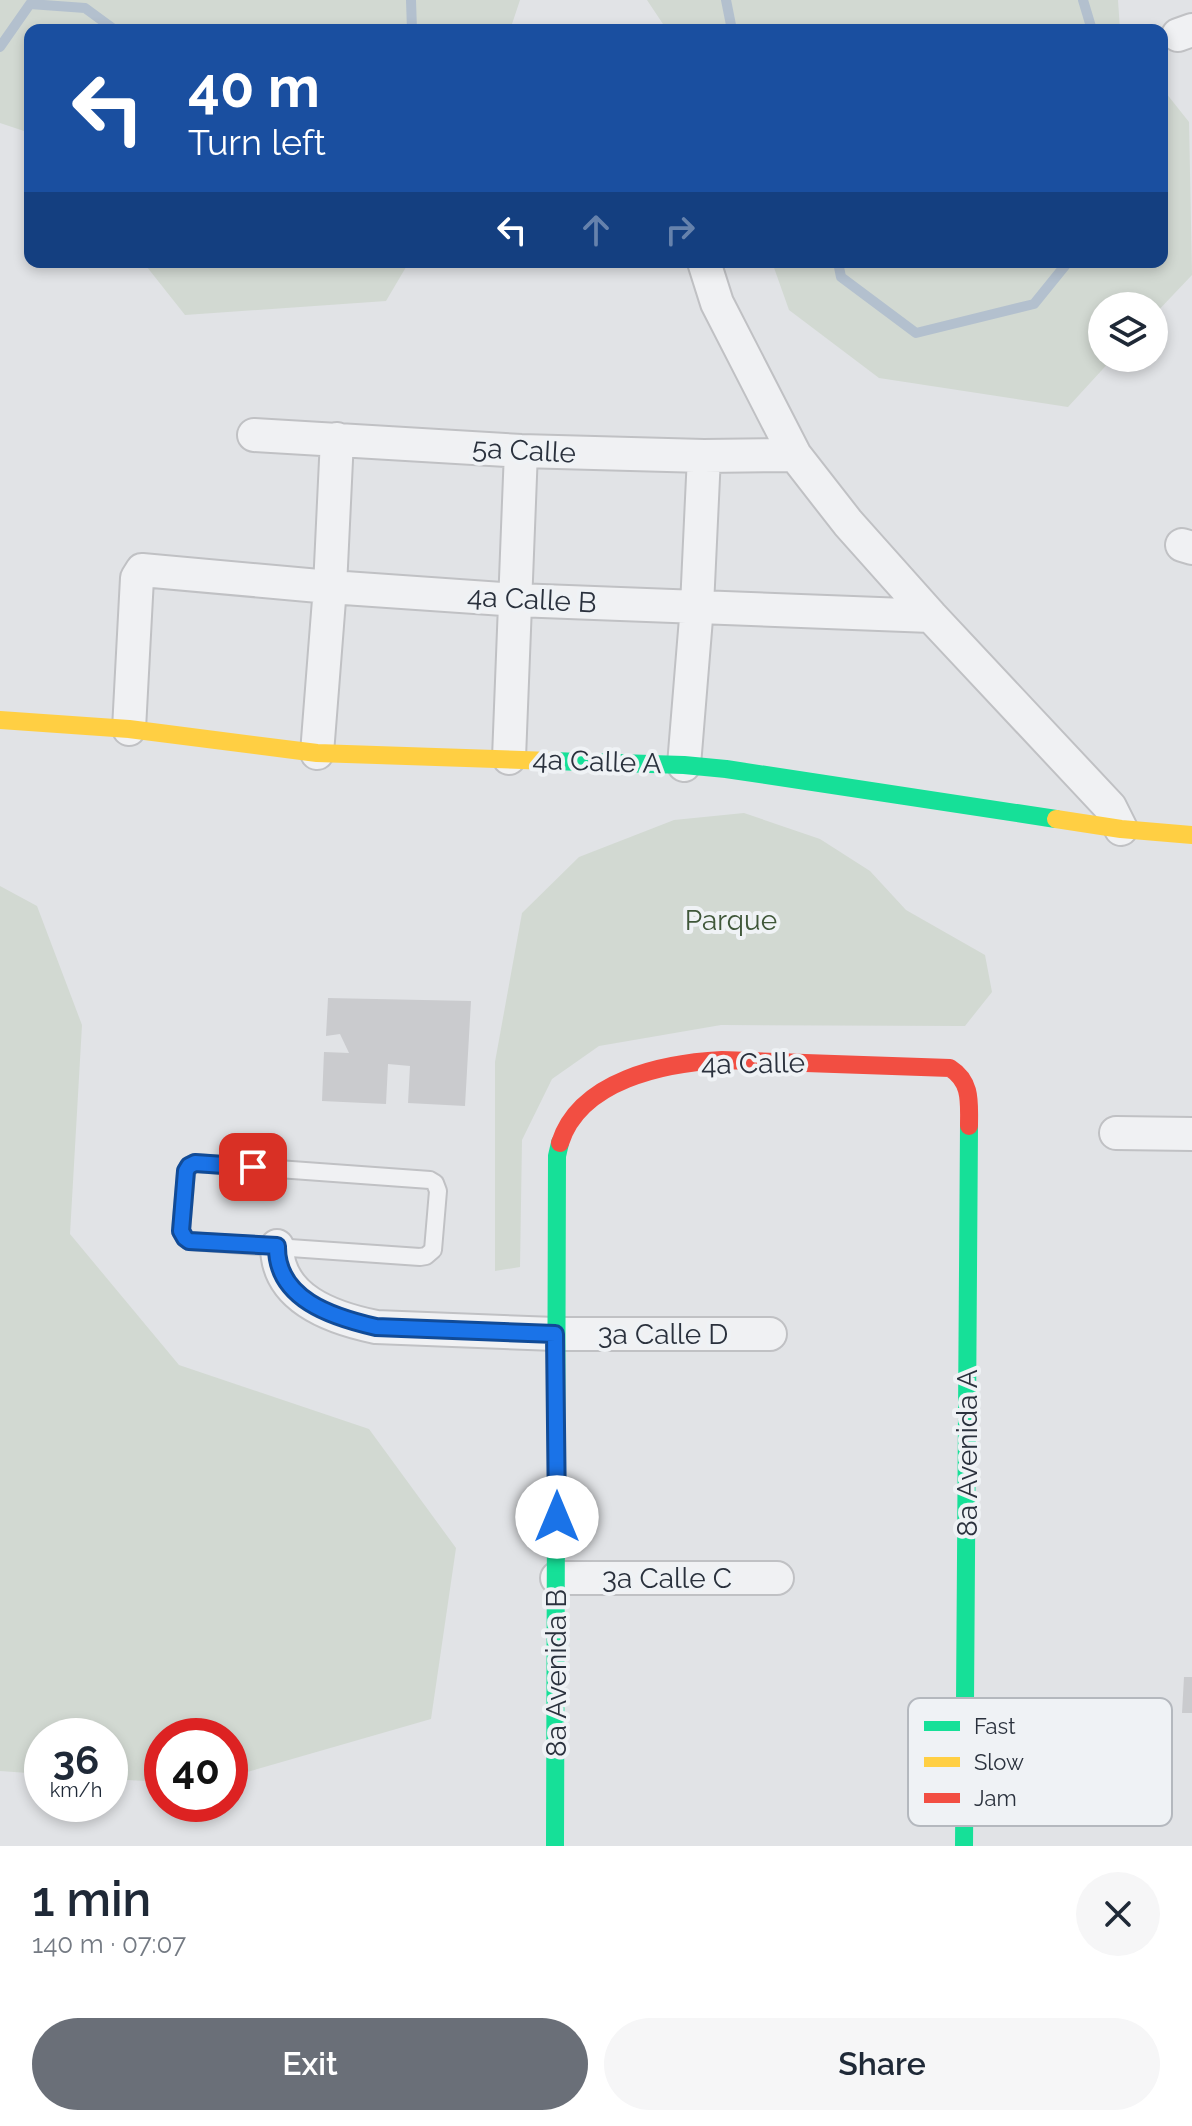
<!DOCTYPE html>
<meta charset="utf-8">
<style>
body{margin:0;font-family:Raleway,sans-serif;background:#f6f6f7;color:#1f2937;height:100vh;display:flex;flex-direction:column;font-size:30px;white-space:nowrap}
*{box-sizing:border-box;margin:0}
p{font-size:26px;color:#747a83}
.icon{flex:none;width:44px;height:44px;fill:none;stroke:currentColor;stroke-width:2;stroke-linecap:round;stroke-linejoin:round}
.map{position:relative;height:1846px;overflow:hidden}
.panel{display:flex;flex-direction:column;background:#fff;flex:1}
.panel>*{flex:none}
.hud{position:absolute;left:24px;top:24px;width:1144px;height:244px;border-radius:16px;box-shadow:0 4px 12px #0003;background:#1a4fa0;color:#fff;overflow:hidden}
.fabs{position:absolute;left:1088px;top:292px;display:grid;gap:16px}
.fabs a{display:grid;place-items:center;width:80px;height:80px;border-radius:50%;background:#fff;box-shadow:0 4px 12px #0003;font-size:40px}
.speed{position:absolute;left:24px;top:1718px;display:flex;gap:16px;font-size:40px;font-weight:700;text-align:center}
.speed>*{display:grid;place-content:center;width:104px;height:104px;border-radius:50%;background:#fff;box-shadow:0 4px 12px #0003;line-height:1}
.speed small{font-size:20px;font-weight:400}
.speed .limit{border:12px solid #d22;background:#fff;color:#111}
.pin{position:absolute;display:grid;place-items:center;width:68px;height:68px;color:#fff;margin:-34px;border-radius:16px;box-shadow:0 4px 12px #0006}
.me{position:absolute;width:88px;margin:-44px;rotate:0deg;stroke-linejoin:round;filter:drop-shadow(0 0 6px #0008)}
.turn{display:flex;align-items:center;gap:28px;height:168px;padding:0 32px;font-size:36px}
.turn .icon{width:104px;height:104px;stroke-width:2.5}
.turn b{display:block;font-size:56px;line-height:68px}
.lanes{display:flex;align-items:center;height:76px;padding:0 32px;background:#0003;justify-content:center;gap:40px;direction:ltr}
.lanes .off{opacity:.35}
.round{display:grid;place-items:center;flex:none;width:84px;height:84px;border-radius:42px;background:#f6f6f7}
.head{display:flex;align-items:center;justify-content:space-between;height:136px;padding:0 32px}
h1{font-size:48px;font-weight:600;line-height:60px}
.primary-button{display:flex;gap:16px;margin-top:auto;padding:16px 32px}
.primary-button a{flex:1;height:92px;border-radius:48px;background:#6a6f78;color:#fff;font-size:32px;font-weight:600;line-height:92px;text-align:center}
.primary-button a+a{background:#f6f6f7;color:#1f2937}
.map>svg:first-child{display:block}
.green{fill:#d2d9d2}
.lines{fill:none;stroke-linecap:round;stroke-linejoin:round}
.stream{stroke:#b3c0ce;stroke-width:10}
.building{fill:#cacbce}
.lane-casing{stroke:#c0c1c4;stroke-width:20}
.street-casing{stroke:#c0c1c4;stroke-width:36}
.lane{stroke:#f0f1f3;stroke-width:16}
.street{stroke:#f0f1f3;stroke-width:32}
.fast{stroke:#16e098;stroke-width:18}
.slow{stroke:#ffcf43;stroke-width:18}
.jam{stroke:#f24e42;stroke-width:18}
.route-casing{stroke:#114b97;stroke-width:20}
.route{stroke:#1a73e8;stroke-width:14}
.labels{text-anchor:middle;stroke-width:8;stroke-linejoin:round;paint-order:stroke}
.street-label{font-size:28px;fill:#2a313d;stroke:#eff2f5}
.park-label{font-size:28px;fill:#3f5739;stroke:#eff2f5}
.key{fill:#eff2f5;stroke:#b4b8be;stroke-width:2}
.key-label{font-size:22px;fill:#2a313d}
</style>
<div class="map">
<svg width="1192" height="1846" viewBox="0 0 1192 1846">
<rect width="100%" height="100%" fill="#e1e3e6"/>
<path class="green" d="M0,0H520L510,30H30V133L0,123Z
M647,0H1118L1120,30H667Z
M1162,88L1189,122L1192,275L1154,315V306H1102V358H1113L1068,407L879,378L789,310L772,262H1162Z
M143,262H409L386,301L185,315Z
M744,813L820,839L870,871L906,910L985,955L992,992L965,1026L721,1025L599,1046L552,1079L522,1140L520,1267L495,1271V1062L522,913L579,857L674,820Z
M0,886L37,906L82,1025L70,1234L179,1365L369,1429L456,1548L431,1719L230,1777V1736H162V1782L110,1779V1736H42V1774L0,1771Z"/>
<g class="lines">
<path class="stream" d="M411,0L412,30
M726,0L732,30
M1083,0L1092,30
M0,47L30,4L85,8L115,30
M838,262L841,277L916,333L1034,304L1068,262"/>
</g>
<path class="building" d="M328,998L471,1001L465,1106L408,1103L410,1066L388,1064L386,1104L322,1101L324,1052L349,1053L340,1034L326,1036Z
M1184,1677H1192V1713H1182Z"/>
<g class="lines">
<g class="lane-casing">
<path id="lane" d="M195,1163L430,1180L435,1183L438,1191L433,1250L426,1256L420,1257L189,1241L185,1238L181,1231L186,1173L189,1166Z"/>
</g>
<g class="street-casing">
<path id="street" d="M1178,35L1192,30
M704,262L717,303L795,455L848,523L931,616L1110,807L1121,829
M254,435L521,451L704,456L795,455
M1182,545L1192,548
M129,729L137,578L142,570L330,587L516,600L931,616
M317,753L330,587L337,439
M509,758L521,451
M684,765L697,606L704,456
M1116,1133L1192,1134
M277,1246C277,1299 332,1318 376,1327L555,1334H770
M557,1578H777"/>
</g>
<use href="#lane" class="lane"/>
<use href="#street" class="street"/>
<path class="fast" d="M551,761L684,765L726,769L1056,819
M555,1846L557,1156L560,1143
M964,1846L969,1126"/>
<path class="slow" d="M0,720L129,729L317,753L551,761
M1056,819L1121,829L1192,835"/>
<path class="jam" d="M560,1143C580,1080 664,1063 722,1060L950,1068C972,1082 969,1103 969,1126"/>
</g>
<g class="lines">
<g class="route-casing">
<path id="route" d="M253,1167L195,1163L189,1166L186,1171L181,1231L185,1238L189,1241L277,1246C276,1299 332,1317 376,1327L555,1334L557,1517"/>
</g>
<use href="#route" class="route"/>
</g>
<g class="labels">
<g class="street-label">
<text transform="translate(524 450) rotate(3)" y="10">5a Calle</text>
<text transform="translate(532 599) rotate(3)" y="10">4a Calle B</text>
<text transform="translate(597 761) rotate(2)" y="10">4a Calle A</text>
<text transform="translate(753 1063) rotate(-1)" y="10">4a Calle</text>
<text x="663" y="1344">3a Calle D</text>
<text transform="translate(967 1453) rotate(-90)" y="10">8a Avenida A</text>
<text x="667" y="1588">3a Calle C</text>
<text transform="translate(556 1673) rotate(-90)" y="10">8a Avenida B</text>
</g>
<g class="park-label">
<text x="731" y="930">Parque</text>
</g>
</g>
<rect x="908" y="1698" width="264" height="128" rx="12" class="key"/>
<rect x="924" y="1721" width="36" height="10" fill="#16e098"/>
<rect x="924" y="1757" width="36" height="10" fill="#ffcf43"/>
<rect x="924" y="1793" width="36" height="10" fill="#f24e42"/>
<g class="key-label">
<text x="974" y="1734">Fast</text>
<text x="974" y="1770">Slow</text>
<text x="974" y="1806">Jam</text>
</g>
</svg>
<div class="fabs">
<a><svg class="icon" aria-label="layers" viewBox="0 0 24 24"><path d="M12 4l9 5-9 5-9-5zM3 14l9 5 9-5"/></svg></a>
</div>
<div class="speed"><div>36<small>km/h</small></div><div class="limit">40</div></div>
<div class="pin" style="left:253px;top:1167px;background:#d93025"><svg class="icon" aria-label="arrive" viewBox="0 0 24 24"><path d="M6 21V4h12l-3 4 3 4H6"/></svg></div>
<svg class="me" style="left:557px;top:1517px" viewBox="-20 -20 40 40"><circle r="19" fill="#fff"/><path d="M0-13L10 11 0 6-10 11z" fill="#1a73e8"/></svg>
<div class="hud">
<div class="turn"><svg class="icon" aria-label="left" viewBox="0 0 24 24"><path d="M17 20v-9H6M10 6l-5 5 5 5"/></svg><div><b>40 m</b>Turn left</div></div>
<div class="lanes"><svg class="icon" aria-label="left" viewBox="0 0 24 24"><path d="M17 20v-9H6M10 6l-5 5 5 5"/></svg><svg class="icon off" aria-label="ahead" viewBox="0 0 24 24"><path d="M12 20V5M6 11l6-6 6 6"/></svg><svg class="icon off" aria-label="right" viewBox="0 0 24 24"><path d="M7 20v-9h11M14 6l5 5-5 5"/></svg></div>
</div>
</div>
<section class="panel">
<div class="head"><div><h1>1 min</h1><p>140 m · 07:07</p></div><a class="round"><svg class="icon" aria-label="close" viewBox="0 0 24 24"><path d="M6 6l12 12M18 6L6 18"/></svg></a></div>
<div class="primary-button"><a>Exit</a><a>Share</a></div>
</section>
